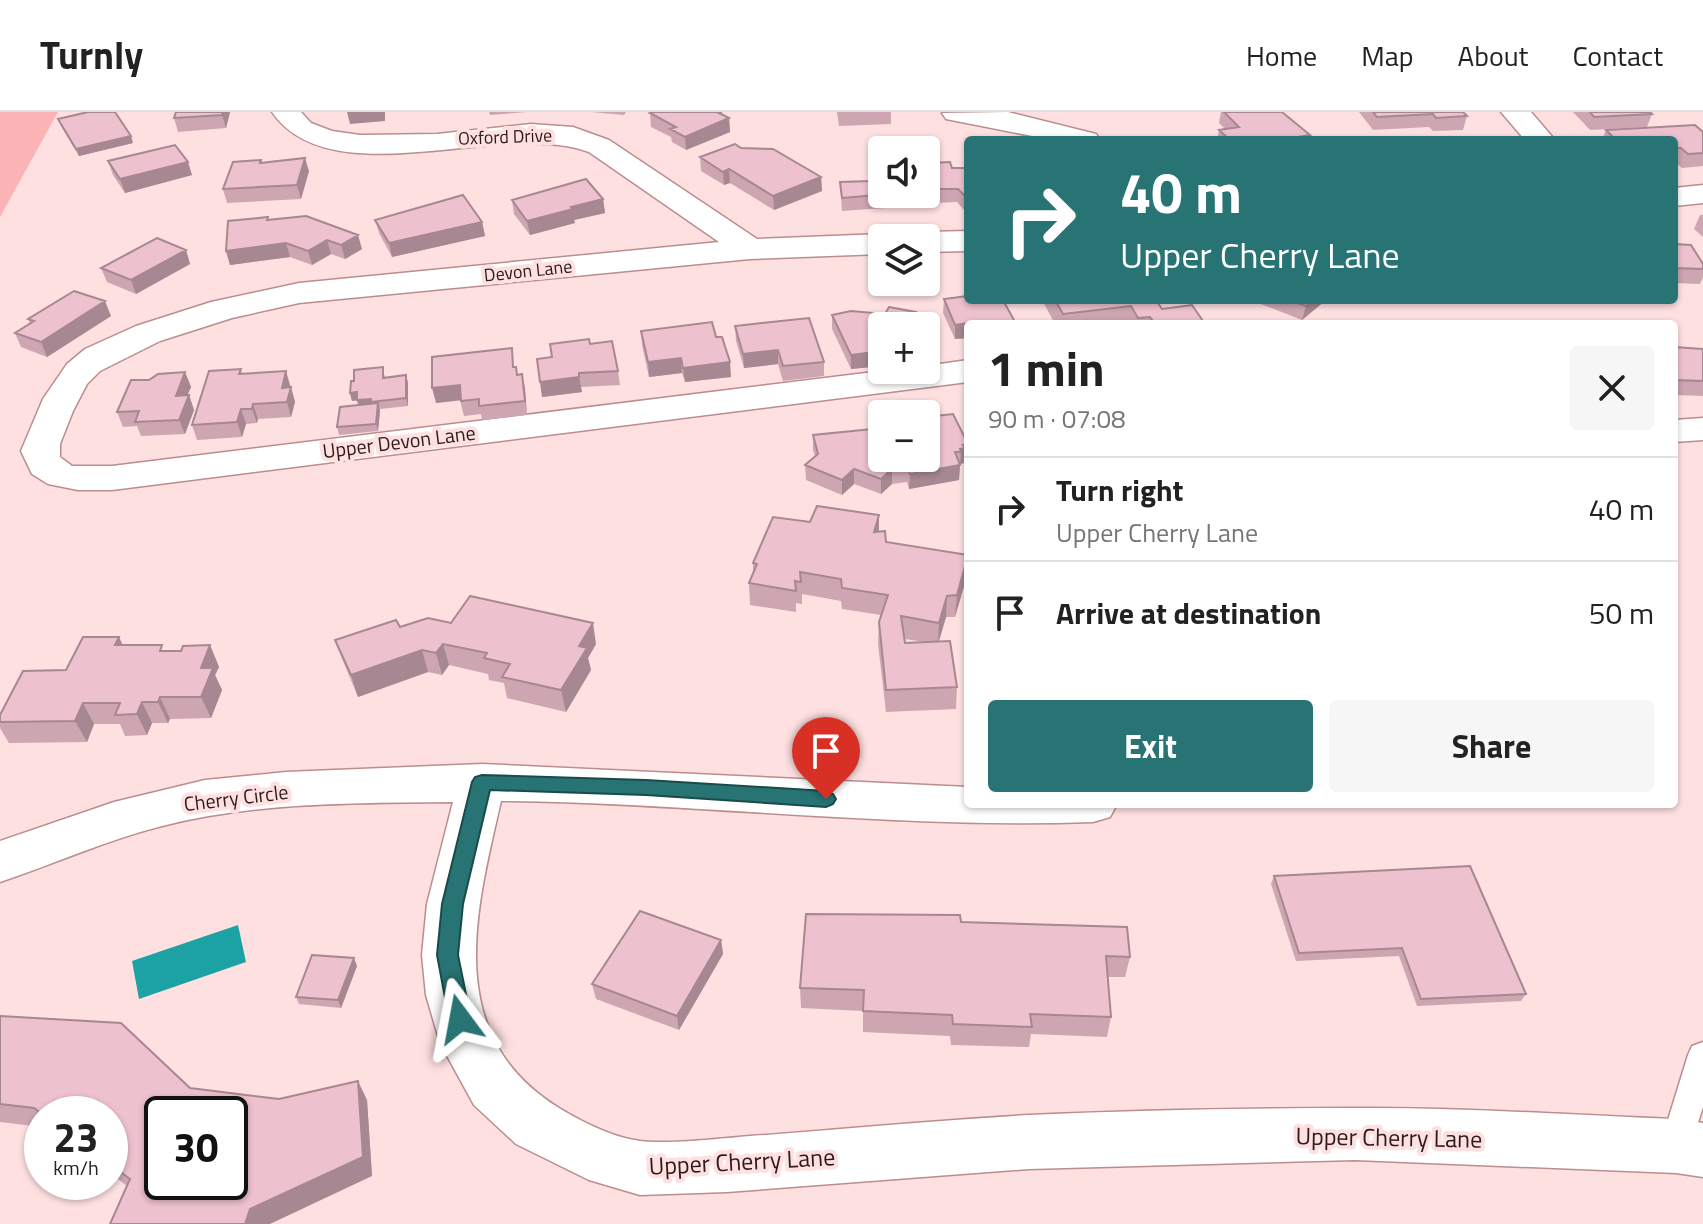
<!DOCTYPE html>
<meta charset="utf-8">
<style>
body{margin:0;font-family:"Titillium Web",sans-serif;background:#f6f6f6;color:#222;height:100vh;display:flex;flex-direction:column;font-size:30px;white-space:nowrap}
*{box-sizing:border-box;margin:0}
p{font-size:26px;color:#767676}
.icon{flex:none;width:44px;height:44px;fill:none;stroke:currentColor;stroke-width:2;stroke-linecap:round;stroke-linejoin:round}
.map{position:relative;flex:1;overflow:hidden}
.sheet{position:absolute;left:964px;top:208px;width:714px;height:488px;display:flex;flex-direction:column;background:#fff;border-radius:8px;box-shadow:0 2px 6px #0004}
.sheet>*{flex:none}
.top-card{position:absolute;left:964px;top:24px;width:714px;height:168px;border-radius:8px;box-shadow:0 2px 6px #0004;background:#287374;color:#fff;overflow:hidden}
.tools{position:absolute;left:868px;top:24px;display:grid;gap:16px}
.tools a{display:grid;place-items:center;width:72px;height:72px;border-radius:8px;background:#fff;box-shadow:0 2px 6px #0004;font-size:40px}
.speed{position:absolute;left:24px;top:984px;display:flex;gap:16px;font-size:40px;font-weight:700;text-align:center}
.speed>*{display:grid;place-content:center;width:104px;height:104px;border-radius:50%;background:#fff;box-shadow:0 2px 6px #0004;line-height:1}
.speed small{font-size:20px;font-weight:400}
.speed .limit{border:4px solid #111;border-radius:12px;background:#fff;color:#111}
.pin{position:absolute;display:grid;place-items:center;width:68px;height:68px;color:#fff;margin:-82px -34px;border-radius:50% 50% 50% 0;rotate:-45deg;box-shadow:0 0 8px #0007}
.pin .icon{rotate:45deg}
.me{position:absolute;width:88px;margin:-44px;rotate:347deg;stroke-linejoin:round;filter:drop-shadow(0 0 6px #0008)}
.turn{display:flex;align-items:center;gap:28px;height:168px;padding:0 24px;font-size:36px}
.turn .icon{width:104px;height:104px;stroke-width:2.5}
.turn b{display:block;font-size:56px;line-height:68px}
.round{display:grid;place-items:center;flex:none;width:84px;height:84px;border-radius:8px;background:#f6f6f6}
.head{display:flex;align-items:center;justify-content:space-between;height:136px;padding:0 24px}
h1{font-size:48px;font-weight:700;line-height:60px}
.cta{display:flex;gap:16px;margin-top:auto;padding:16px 24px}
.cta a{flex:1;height:92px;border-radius:8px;background:#287374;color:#fff;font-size:32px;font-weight:700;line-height:92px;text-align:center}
.cta a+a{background:#f6f6f6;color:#222}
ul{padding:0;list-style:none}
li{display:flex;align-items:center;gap:24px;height:104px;padding:0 24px;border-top:2px solid #e0e0e0}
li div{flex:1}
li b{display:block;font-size:30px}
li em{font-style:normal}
header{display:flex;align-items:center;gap:48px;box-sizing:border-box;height:112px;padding:0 40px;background:#fff;border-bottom:2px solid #e0e0e0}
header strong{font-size:38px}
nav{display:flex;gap:44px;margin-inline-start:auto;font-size:28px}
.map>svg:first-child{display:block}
.green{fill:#fcb3b6}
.water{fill:#1ca2a4}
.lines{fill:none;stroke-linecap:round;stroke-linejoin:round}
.lane-casing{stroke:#ba8d8e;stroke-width:3}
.street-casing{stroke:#ba8d8e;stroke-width:3}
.lane{fill:#fff;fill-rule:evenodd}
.street{fill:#fff;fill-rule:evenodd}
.wall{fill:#cda6b2;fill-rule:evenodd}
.shaded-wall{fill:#a78791}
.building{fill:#eec1cf;stroke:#a78791;stroke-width:2;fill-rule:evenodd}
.route{fill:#287374;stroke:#1a4b4b;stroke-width:2}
.labels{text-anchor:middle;stroke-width:8;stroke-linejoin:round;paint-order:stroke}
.far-street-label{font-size:18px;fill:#2c1b1b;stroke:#fee0e1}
.street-label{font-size:20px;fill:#2c1b1b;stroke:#fee0e1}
.near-street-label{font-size:24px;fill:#2c1b1b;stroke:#fee0e1}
</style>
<header>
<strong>Turnly</strong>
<nav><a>Home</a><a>Map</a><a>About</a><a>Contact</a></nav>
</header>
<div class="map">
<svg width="1703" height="1112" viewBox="0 0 1703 1112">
<rect width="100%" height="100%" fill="#fee0e1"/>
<path class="green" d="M0,0H58L0,105Z"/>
<path class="water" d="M238,813L246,850L139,887L132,849Z"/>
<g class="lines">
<g class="lane-casing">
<path id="lane" d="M1703,930V995L1687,1044L1676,1049L1665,1044L1660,1034L1688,943L1692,934Z"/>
</g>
<g class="street-casing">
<path id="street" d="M272,0H301L311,11L332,19L360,23L437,22L531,12L573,15L609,28L757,127L882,122L894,126H882V142L750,147L299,191L232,206L160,229L100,259L87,272L73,299L60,332V345L72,354H112L890,258H926V254L968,248V270L112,378H78L48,372L32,362L21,339L43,287L67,252L85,237L136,214L211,190L299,171L719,130L589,40C503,7 331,86 272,0Z
M1008,0L1096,22L1100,28H1052L946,7L942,1Z
M1501,0H1531L1555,28H1525Z
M1703,73V91L1674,94V76Z
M968,119V139L926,140V126H913L926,120Z
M1703,306V328L1674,330V308Z
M482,652L968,675V692H1117L1110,705L1093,710C895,717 699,691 501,689C476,799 441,923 559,996C582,1010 612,1025 640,1029C674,1033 730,1025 765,1023C853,1016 941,1008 1029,1003C1136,998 1245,996 1353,996C1460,995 1568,1003 1676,1007L1703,1011V1065L1676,1061L1355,1048L1029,1057L727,1080L640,1083L589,1068L516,1032L474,993L440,931L426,883L422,843L427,792L453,690C357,691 255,690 162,714C106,728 54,752 0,770V729L114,690L205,668L286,660Z"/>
</g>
<use href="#lane" class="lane"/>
<use href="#street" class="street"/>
</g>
<path class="wall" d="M230,0L226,16L178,20L174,6Z
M489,0H527L490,3Z
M591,0H626L624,3Z
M837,0H891V12L839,14Z
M1221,0H1282L1310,23L1309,28H1217L1219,18L1225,17L1219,11Z
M1359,0H1463L1467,4L1463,18L1433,19L1429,15L1373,18Z
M1573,0H1650L1652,2L1647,15L1590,18Z
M650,1L722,3L729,6L730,20L686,38L672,30L671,25L651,15Z
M58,7L133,31L79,44L61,14Z
M1606,18L1703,20V54L1682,56L1674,49V28H1602Z
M741,36L821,65L822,79L774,98L730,71L724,73L701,59L700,45Z
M261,48L262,51L309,59L301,87L227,91L223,77Z
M108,49L192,63L125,81L113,63Z
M929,51L952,56H968V98H964L957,90L933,91L929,64Z
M869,56L882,82H913V94L842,99L840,70L868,69Z
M603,87L605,101L574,108L575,111L530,123L514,102L512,88Z
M1700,103H1703V125L1694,117Z
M269,108L362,137L345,147L331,142L312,153L290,145L230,153L226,139Z
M375,108L482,110L485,124L392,145L379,121Z
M1674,132L1703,152V165L1700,172L1674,171Z
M186,138L190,152L136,182L107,170L101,156Z
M944,187L968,212V228L967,226L955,227L943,201Z
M1042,188H1156L1162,197L1205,212H1055Z
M1262,188H1326L1302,208L1261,192Z
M832,203L916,214H882V254L851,257L832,217Z
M111,204L47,245L21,235L15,221L30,211L28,207Z
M735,214L824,250V264L783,269L778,252L744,256L736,229Z
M641,219L716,225L731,265L685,270L682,261L649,265L642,233Z
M590,232L618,259L620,273L581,275L582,280L542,285L552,245Z
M1674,235L1703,237V284L1674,283Z
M515,255L517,263L522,262L527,303L482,308L481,302L464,304L460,288L436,291Z
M241,257L242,262L286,259L295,290L291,305L258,307L257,311L246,312L242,325L197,328L192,313Z
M185,260L191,275L187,283H189L194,298L185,322L141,324L137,314L123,315L117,300Z
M385,263V265L408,270V294L380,297L378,319L339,323L337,315L358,293L357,288L352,289L350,281Z
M926,305L967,347H964V351L960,352L959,368L909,377L907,370L892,372L881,382L854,372L842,383L806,368L805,353L815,344L813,338V323L882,346Z
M879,403V420L886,430L967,464L955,505H946L939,529L957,575L956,597L886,600L878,532L879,510L881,503L842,497L841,489L802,482V492L796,491V500L750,493L749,471L753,460V451L810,410ZM905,527L924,530L905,531Z
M451,511L596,532L588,546L591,558L566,600L507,586L504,571L489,568L488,562L449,553L442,563L428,560L358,585L343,549L335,528L400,515Z
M119,525L122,533L165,539H181L210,533L219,555L215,563L222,578L211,606L170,607L168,611H152L147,623L125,624L120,612H94L87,630L9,631L0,616V603L66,558Z
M1274,764L1526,882L1521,889L1417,894L1399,844L1296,849L1271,772Z
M961,810L1130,845L1125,865H1108L1111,905L1107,925L1031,922L1029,935L951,933L950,924L863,920V899L801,896L800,876Z
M721,828L723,842L679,918L596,887L592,872Z
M357,854L341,896L299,892L296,885Z
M0,904L190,976L279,987L367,988L372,1064L127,1074L110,1061V1002H42V1015L0,1010Z"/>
<path class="shaded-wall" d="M222,0H230L226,16L222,3Z
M347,0H385V9L350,12Z
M716,0H722L723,9L729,6L730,20L686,38L685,25Z
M1310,23L1309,28H1278Z
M131,24L133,31L79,44L76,37Z
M305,46L309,59L301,87L297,73Z
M188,50L192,63L125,81L120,67Z
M729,57L730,71L724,73L723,60Z
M821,65L822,79L774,98L773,84Z
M603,87L605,101L574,108L575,111L530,123L527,109L571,95Z
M482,110L485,124L392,145L389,131Z
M358,123L362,137L345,147L341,133Z
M327,128L331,142L312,153L308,139Z
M286,131L290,145L230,153L226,139Z
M186,138L190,152L136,182L131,168Z
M1313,188H1326L1302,208L1306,194Z
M105,189L111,204L47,245L41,230Z
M916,200V214H907Z
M968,211L967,226L955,227V213Z
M778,238V252L744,256L743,242Z
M882,239V254L851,257V243Z
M681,246L682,261L649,265L648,250Z
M730,250L731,265L685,270L683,256Z
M286,259L290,274L287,290L282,276Z
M185,260L191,275L181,298L176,284Z
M522,262L525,276L527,303L525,289Z
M406,263L408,270V294L406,286Z
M579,265L582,280L542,285L540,270Z
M460,273L463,288L436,291L432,276Z
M291,275L295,290L291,305L287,290Z
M357,280L359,288L352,289L350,281Z
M189,283L194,298L185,322L179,308Z
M371,287L372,294L359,296L357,288Z
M378,291L380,299L378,319L376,312Z
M253,292L258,307L257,311L252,297Z
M241,297L246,312L242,325L237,310Z
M968,332L967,347H964V351L960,352L961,340L960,337L963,333Z
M960,353L959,368L909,377L910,362Z
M854,357V372L842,383V368Z
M892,357V372L881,382V367Z
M879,403V424L874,420Z
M968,444L967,464L955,505L957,483Z
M947,484L946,505L938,532L939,511Z
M593,511L596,532L588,546L591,558L566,600L561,578L579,534Z
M119,525L129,547L115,533Z
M443,532L449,553L442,563L436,541Z
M210,533L219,555L215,563L222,578L211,606L201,585V556Z
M422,538L428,560L358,585L351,563Z
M160,585L170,607L168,611L158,590Z
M142,590L152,611L147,623L137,602Z
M83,591L94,612L87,630L75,609Z
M721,828L723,842L679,918L677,904Z
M354,846L357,854L341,896L338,888Z
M358,969L367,988L372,1064L270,1112H245L250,1097Z"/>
<path class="building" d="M88,0H115L131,24L76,37L58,7Z
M176,0H222V3L174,6Z
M654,0H717L729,6L685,25L670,17L676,15L650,1Z
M1224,0H1282L1310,23L1278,28H1230L1219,18L1239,15Z
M1373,0H1463L1467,4L1436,6L1433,2L1377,5Z
M1590,0H1650L1652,2L1594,5Z
M1695,13L1703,20V41L1688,42L1681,36H1674V28H1616L1606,18Z
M735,32L741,36L773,37L821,65L773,84L729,57L723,60L700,45Z
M175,33L188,50L120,67L108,49Z
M305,46L297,73L223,77L233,50L261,48L260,51Z
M950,50L952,56H968V84H965L958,77H934L929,51Z
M869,56H882V82H889L842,86L840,70L871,69Z
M586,67L603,87L571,95L573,97L527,109L512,88Z
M463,83L482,110L389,131L375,108Z
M306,104L358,123L341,133L327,128L308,139L286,131L226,139L228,109L268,105L267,108Z
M157,126L186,138L131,168L101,156Z
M1674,132L1691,133L1703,152V157L1674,156Z
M74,179L105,189L41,230L15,221L34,209L28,207Z
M968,184V188H1003L1015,210L1003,212L968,211L955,213L944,187Z
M1055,188H1156L1162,197L1192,193L1205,212H1155L1150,205L1138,206L1131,194L1063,202Z
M1290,188H1313L1306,194Z
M889,195L916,200L907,214H882V239L851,243L832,203L851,199L885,202Z
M809,206L824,250L783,254L778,238L743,242L735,214Z
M712,210L716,225H722L730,250L683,256L681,246L648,250L641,219Z
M589,227L590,232L612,229L618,259L579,261V265L540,270L537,247L552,245L550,232Z
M1674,235L1703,237V269L1674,268Z
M512,236L513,255H516L517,263L522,262L525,289L479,294V287L461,289L460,273L432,276V245Z
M383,255V266L406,263V286L371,290V287L357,288V280L350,281L351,269H354V258Z
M241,257L239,262L286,259L282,276L291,275L287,290L253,292L252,297H241L237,310L192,313L209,259Z
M185,260L176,284L189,283L179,308L135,310L139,299L117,300L131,268H149L158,262Z
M378,291L376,312L337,315L340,295Z
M953,302L968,332L963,333L965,336L960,337L961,340H955L960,353L910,362L908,355L892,357L881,367L854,357L842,368L805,353L818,342L813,323L882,316V346H926V305Z
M817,394L879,403L874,420L885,419L886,430L968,443L957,483L947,484L939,511L901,504L905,531L950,529L957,575L886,578L879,510L888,483L842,476L841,467L800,460L801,470L795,469L796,479L749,471L757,452L753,451L773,405L810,410Z
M470,484L593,511L579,534L587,536L561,578L502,565L510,552L484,546L487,541L443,532L436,541L422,538L351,563L335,528L396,508L400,515L428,506L451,511Z
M83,525H119L115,533H162L160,539H181L183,534L210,533L201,556H213L201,585H160L158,590H142L137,602L115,603L120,591H83L75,609L0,610V603L23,559L66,558Z
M1470,754L1526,882L1421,887L1402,836L1299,841L1274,764Z
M640,799L721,828L677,904L592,872Z
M806,802L960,803L961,810L1127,815L1130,845L1106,844L1111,905L1030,902L1032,915L953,912L952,903L863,899L864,878L800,876Z
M312,843L354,846L338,888L296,885Z
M0,904L121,911L190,976L279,987L358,969L363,1045L250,1097L245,1112H110L130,1067L110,1052V1002H42L34,996L0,992ZM162,1002H230V1070H162Z"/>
<path class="route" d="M482,663L646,668L826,679L833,682L836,687L833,692L826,695L646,683L490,678L463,792L458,843L471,907L468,914L460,917L452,914L449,907L437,843L442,792L472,670L475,665Z"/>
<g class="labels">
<g class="far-street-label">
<text transform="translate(505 25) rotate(-2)" y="6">Oxford Drive</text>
<text transform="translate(528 159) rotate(-6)" y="6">Devon Lane</text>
</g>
<g class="street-label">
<text transform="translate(399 330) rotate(-7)" y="7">Upper Devon Lane</text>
<text transform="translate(236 686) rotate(-7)" y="7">Cherry Circle</text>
</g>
<g class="near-street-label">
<text transform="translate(1389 1026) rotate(1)" y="8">Upper Cherry Lane</text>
<text transform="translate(742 1050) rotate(-3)" y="8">Upper Cherry Lane</text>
</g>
</g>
</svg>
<div class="tools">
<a><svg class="icon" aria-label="sound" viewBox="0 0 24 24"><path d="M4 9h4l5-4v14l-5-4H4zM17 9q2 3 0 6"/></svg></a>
<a><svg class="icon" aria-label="layers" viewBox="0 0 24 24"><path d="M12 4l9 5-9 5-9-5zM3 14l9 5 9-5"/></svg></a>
<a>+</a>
<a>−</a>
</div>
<div class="speed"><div>23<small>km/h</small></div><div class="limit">30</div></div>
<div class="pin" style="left:826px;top:687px;background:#d93025"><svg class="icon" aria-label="arrive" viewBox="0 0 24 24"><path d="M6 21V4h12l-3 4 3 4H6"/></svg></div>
<svg class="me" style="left:460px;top:907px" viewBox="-20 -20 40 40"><path d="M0-17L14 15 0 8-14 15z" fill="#287374" stroke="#fff" stroke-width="4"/></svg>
<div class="top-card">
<div class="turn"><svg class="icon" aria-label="right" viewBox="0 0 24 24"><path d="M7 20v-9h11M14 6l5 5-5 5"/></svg><div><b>40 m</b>Upper Cherry Lane</div></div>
</div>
<section class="sheet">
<div class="head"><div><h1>1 min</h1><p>90 m · 07:08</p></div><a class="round"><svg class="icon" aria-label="close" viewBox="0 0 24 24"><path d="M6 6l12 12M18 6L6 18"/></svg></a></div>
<ul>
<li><svg class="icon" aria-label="right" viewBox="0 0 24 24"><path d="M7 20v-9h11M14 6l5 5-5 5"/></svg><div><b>Turn right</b><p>Upper Cherry Lane</p></div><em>40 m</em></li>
<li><svg class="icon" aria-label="arrive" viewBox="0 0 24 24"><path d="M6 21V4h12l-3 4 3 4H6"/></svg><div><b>Arrive at destination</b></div><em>50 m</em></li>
</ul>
<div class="cta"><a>Exit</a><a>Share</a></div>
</section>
</div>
